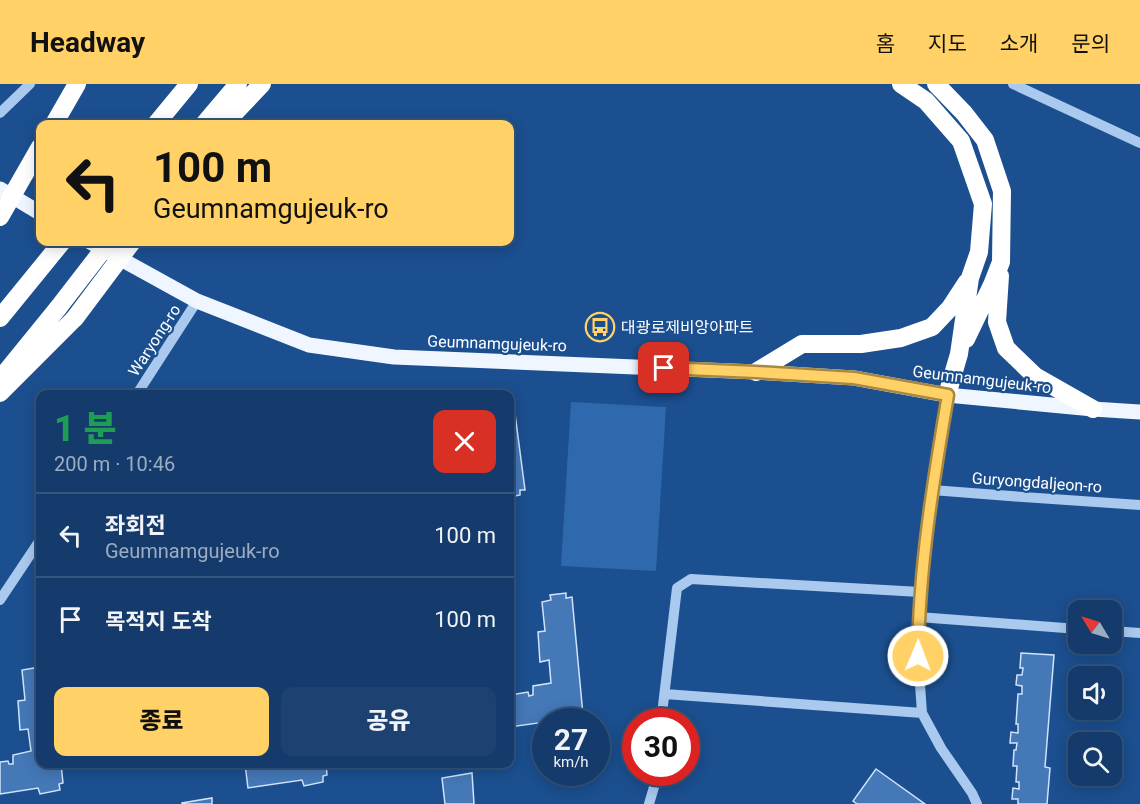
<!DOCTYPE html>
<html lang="ko">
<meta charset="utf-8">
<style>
body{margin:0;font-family:Roboto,"Noto Sans KR",sans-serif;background:#1d4271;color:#f1f3f6;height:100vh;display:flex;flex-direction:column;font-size:22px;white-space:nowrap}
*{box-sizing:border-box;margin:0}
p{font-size:20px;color:#9dadc1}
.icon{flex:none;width:33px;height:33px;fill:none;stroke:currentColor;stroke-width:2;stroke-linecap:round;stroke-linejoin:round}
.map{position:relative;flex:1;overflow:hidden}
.side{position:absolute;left:36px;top:306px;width:478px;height:378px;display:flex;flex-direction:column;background:#143b6b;border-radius:12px;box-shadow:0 3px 15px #0003,0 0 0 2px #33557e}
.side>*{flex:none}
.hud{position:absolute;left:36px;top:36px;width:478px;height:126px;border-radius:12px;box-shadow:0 3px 15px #0003,0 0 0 2px #33557e;background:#ffd166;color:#111;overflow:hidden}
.needle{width:39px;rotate:308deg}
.fabs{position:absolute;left:1068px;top:516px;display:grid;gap:12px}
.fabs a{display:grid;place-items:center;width:54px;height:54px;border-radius:12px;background:#143b6b;box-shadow:0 3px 15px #0003,0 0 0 2px #33557e;font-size:30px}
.speed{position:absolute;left:532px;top:624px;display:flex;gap:12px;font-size:30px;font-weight:700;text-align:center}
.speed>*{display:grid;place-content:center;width:78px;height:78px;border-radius:50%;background:#143b6b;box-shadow:0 3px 15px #0003,0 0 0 2px #33557e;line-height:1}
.speed small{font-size:15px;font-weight:400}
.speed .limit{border:9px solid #d22;background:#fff;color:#111}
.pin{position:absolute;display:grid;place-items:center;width:51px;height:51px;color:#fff;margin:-26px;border-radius:12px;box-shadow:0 3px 9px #0006}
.me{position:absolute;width:66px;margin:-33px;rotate:1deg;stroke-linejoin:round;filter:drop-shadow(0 0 4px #0008)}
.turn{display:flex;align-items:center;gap:21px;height:126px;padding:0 18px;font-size:27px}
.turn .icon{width:78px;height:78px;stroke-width:2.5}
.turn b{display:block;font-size:42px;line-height:51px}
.round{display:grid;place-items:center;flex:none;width:63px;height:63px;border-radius:12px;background:#1d4271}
.overview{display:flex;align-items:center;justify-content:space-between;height:102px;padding:0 18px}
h1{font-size:36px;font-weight:800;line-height:45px;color:#1e9e55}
.primary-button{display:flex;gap:12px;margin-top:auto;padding:12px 18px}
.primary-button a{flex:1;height:69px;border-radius:12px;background:#ffd166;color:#111;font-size:24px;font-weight:800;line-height:69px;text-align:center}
.primary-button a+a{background:#1d4271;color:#f1f3f6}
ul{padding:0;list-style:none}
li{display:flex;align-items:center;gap:18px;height:84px;padding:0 18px;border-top:2px solid #33557e}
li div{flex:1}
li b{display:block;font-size:22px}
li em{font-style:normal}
header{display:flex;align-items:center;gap:36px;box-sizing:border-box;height:84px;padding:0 30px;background:#ffd166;color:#111}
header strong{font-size:28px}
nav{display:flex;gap:33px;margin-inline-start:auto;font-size:21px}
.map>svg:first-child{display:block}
.green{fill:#2e69ad}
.building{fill:#4478b7;stroke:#cfe3fa;stroke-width:1.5}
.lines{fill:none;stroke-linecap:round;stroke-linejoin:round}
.minor{stroke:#a9c9ee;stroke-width:10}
.major{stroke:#f0f6ff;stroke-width:15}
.highway{stroke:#fff;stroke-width:18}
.highway-bridge{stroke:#fff;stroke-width:18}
.route-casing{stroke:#a68842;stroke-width:15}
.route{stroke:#ffd166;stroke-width:10}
.labels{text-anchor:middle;stroke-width:4.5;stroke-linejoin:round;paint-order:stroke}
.poi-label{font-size:16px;fill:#fff;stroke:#1b4f8f;text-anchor:start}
.street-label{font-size:16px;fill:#fff;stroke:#1b4f8f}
</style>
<header>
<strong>Headway</strong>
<nav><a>홈</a><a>지도</a><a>소개</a><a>문의</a></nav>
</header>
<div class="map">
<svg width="1140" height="720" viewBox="0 0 1140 720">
<rect width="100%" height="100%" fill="#1b4f8f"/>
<path class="green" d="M571,318L666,323L656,487L561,482Z"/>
<path class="building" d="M514,322L525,406H520V411L510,413V323Z
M566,509V514L572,513L583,631L579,632V638H559V636L510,643V611L528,608L529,612L533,611V602L551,599L549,576L540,578L538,548L545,547L542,518L551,516L550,511Z
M1021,569L1054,571L1045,683L1050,684L1047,720H1018V715H1012L1013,704L1019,705V698H1016L1017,682H1013L1014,666H1016L1017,659H1010L1011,648L1018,649V640H1016L1018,610H1022V602L1016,601L1017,591H1022L1023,584H1020Z
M40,583V680H61L63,699L59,700L60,706L40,710L38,704L0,710V678L8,677L9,680H13V671L31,667L28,645L20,646L18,617L25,616L22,586Z
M245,680H326L327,691L323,692V698L304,702L302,696L248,704Z
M876,685L925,720H857L853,717Z
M472,689L474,720H445L442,694Z
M212,714V720H182V719Z"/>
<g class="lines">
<path class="minor" d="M1013,0L1140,59
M0,29L30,0
M137,310L197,217
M947,311L932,406L920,508L918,572L922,629L941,664L972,709L977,720
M932,406L1023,413L1140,421
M0,516L40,456
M918,533L1078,545
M1112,547L1140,549
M665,610L922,629
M661,638L677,504L691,495L920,508
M649,720L654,703L655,688"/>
<path class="major" d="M0,105L40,129
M90,158L197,217L309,261L394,273L756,288L854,294L947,311L1093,325L1140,328"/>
<path class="highway" d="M901,0L926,17L961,57L983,120L979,168L970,194L959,270L947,311
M936,0L964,29L985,56L1002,107L1001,178L992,201L966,255
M54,40L77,0
M156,40L189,0
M204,40L238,0
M224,40L262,0
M1000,192L997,238L1006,264L1035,292L1093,325
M0,234L62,158
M756,288L802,260H861L901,254L932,243L950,224L967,198
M5,289L58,224
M0,309L75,234"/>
<path class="highway-bridge" d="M0,133L40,63
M58,224L109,158
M75,234L132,158"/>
</g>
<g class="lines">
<g class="route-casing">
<path id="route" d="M664,284L756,288L854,294L948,311C933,398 919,484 918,572"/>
</g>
<use href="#route" class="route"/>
</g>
<defs>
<g id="bus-ring" transform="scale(1.5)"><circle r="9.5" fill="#1b4f8f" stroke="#ffd166" stroke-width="1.5"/><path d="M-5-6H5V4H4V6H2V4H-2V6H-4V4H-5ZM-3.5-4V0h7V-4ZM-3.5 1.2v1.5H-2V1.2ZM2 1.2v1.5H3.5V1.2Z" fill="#ffd166"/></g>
</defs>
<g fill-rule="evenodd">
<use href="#bus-ring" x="600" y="243"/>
</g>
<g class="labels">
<g class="poi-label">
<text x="621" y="249">대광로제비앙아파트</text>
</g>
<g class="street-label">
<text transform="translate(154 256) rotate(-57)" y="6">Waryong-ro</text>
<text transform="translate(497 259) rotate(2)" y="6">Geumnamgujeuk-ro</text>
<text transform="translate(982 295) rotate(7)" y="6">Geumnamgujeuk-ro</text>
<text transform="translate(1037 398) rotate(4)" y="6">Guryongdaljeon-ro</text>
</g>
</g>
</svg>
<div class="fabs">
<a><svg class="needle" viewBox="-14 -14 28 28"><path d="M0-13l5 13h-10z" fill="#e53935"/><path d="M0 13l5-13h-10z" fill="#9dadc1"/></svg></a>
<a><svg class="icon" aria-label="sound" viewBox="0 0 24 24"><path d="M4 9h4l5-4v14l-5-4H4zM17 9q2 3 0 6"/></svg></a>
<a><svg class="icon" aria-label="search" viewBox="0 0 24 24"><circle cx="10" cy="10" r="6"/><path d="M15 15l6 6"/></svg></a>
</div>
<div class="speed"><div>27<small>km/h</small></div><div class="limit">30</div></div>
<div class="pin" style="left:664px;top:284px;background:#d93025"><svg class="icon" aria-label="arrive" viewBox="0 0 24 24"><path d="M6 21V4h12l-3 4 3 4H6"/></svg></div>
<svg class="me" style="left:918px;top:572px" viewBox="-20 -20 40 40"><circle r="17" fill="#ffd166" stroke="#fff" stroke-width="3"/><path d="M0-11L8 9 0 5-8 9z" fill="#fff"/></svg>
<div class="hud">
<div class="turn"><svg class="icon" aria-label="left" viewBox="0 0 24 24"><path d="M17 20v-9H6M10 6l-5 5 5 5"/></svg><div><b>100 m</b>Geumnamgujeuk-ro</div></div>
</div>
<section class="side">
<div class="overview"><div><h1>1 분</h1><p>200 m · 10:46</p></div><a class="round" style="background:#d93025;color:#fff"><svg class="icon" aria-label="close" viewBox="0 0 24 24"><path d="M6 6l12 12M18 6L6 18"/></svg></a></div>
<ul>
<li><svg class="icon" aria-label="left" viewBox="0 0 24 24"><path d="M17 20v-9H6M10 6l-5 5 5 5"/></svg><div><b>좌회전</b><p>Geumnamgujeuk-ro</p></div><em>100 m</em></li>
<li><svg class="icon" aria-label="arrive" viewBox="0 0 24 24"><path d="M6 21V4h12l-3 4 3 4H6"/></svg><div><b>목적지 도착</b></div><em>100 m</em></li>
</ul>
<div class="primary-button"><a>종료</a><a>공유</a></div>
</section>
</div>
